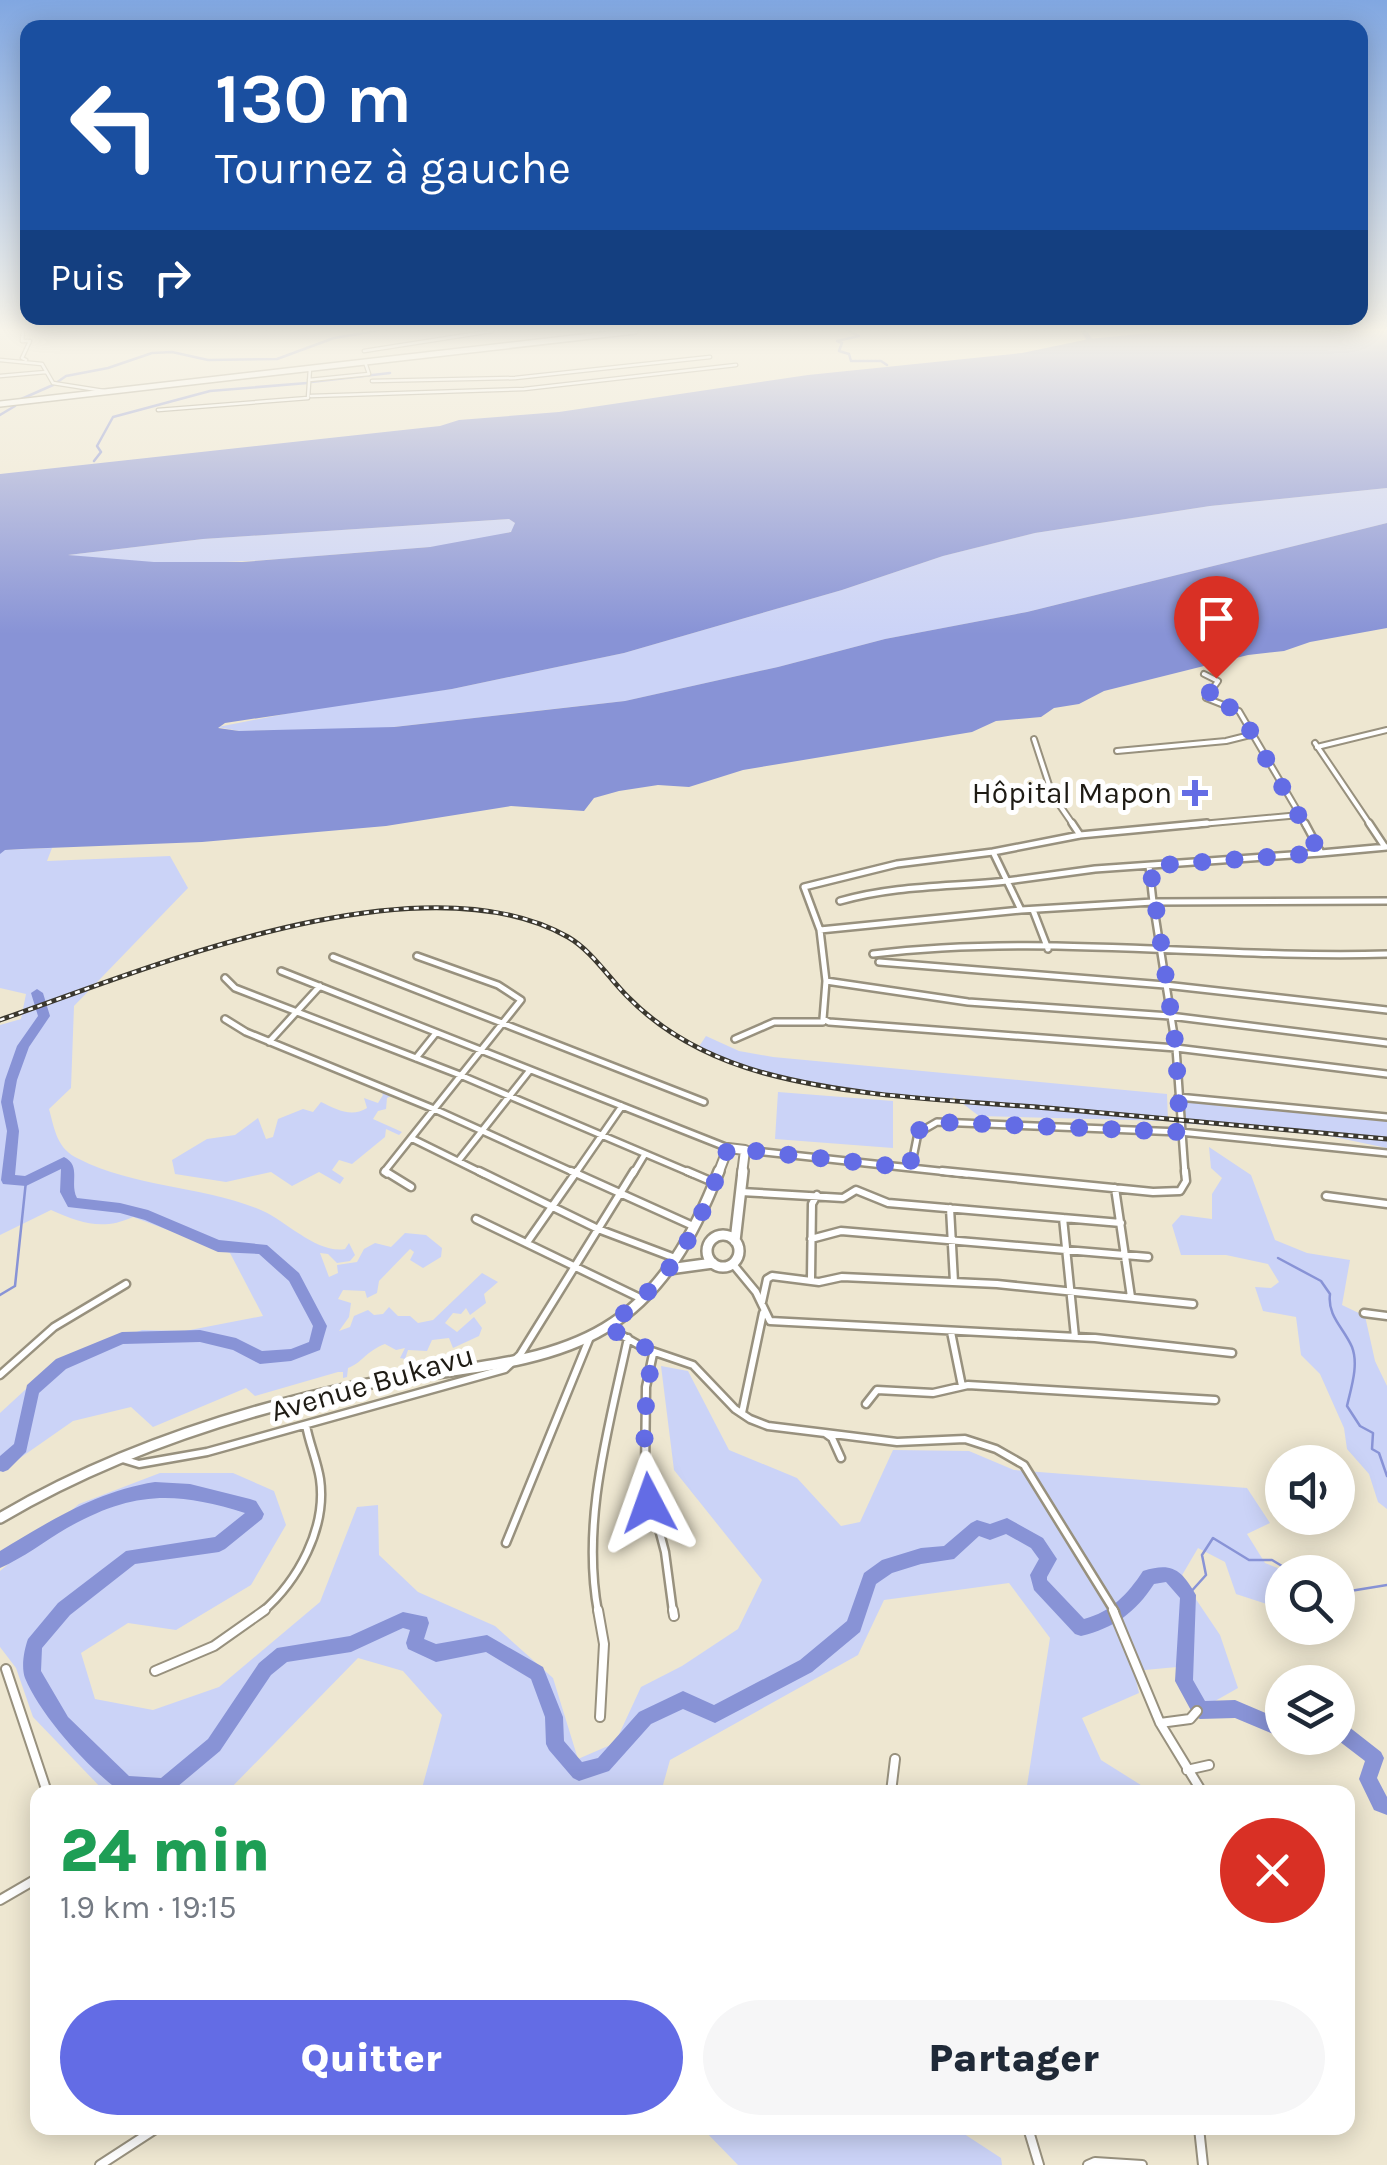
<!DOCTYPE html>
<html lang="fr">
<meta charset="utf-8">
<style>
body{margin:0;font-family:Karla,sans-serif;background:#f6f6f7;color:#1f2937;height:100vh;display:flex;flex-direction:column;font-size:38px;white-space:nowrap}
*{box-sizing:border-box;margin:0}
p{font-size:32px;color:#747a83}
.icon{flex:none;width:55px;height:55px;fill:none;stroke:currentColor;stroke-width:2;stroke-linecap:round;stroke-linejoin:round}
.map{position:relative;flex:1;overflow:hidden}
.panel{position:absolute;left:30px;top:1785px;width:1325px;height:350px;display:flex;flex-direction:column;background:#fff;border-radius:20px;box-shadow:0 5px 25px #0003}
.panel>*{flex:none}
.hud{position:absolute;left:20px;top:20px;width:1348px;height:305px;border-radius:20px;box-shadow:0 5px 25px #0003;background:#1a4fa0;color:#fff;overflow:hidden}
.tools{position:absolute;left:1265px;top:1445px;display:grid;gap:20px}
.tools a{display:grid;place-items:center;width:90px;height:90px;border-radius:50%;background:#fff;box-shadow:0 5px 25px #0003;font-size:50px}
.pin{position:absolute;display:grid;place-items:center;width:85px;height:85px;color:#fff;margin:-102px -42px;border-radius:50% 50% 50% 0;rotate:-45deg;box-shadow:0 0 10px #0007}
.pin .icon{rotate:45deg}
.me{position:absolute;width:110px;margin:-55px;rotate:356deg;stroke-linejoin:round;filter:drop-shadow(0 0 8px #0008)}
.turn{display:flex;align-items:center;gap:35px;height:210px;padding:0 30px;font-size:45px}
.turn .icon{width:130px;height:130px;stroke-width:2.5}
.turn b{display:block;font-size:70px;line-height:85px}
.then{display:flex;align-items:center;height:95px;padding:0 30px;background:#0003;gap:20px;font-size:38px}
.round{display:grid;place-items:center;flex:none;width:105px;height:105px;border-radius:52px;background:#f6f6f7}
.overview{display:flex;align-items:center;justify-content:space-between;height:170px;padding:0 30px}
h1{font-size:60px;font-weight:800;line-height:75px;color:#1e9e55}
.action{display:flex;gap:20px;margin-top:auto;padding:20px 30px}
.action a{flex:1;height:115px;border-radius:60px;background:#636ce5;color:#fff;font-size:40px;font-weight:800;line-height:115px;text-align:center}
.action a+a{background:#f6f6f7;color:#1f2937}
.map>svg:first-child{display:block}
.green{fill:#cbd3f7}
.water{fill:#8893d6;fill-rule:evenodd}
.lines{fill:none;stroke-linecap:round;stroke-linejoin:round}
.stream{stroke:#8893d6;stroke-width:2.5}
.river{fill:#8893d6;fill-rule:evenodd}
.street-far4-casing{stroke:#98917e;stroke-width:5}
.street-far3-casing{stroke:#98917e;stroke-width:8}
.street-far2-casing{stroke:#98917e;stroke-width:10}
.street-far1-casing{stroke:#98917e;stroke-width:11}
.street-casing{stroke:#98917e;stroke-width:12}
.secondary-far1-casing{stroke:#98917e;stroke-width:12}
.secondary-casing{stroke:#98917e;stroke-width:14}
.primary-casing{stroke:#98917e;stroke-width:8}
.street-far4{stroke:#fff;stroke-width:2.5}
.street-far3{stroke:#fff;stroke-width:4}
.street-far2{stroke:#fff;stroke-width:5}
.street-far1{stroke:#fff;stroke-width:6}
.street{stroke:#fff;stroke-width:8}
.secondary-far1{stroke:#fff;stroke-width:8}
.secondary{stroke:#fff;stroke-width:9}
.primary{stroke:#fff;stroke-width:5}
.rail-casing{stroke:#3b382f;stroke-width:5}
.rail{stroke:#fff;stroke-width:2.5;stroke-dasharray:5;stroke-linecap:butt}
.route{stroke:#636ce5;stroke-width:18;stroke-dasharray:0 32.4}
.poi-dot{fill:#636ce5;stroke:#fff;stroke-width:4}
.labels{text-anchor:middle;stroke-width:10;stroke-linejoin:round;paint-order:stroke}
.poi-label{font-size:30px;fill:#1e1b14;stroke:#fff;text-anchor:end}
.street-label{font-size:30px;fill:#1e1b14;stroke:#fff}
</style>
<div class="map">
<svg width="1387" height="2165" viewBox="0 0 1387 2165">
<rect width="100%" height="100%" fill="#eee7d1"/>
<path class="green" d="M1387,488V523L1027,612L885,639L778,667L625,701L384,728L239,731L218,727L331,705L452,689L624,653L842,590L943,556L1035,533L1210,506Z
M509,519L515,523L513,531C462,548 406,548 353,553C260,561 161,570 68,555L203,539Z
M52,848L47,861L170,856L188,888L74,1006L71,1088L49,1109C55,1131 57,1149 79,1159C136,1188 206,1186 263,1211C287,1222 318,1254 345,1249L349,1243L355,1255L350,1261L337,1263L328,1254L320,1253L329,1277L338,1273L337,1265L357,1262L364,1249L375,1243L391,1247L405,1233L426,1235L442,1248L441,1257L423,1268L410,1260L414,1252L410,1249L379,1281L377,1293L367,1298L365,1291L343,1290L338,1299L351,1303L349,1317L339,1331L350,1327L354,1316L368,1310L374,1315L383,1314L389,1307L398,1316H410L418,1323L433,1320L482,1273L498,1282L484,1294L486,1303L470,1315L466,1308L461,1314L453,1313L445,1323L457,1332L474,1317L482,1328L479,1336L453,1348L449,1338L432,1340L427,1351L408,1350L405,1359L400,1358L405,1348L396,1350L385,1344C366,1351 362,1363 348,1368L347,1377L343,1378V1372H338L255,1396L246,1388L153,1427L131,1407L73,1421L0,1472V1413L51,1366L142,1330L185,1331L263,1316L230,1253L133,1217C102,1231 81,1223 51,1210L0,1235V1025L21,1019L26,994L0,988V850Z
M706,1036L739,1051L773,1057L1167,1094L1168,1121L979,1116L954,1097L951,1101L787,1081L698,1048Z
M380,1090L393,1095L387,1098L386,1109L378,1111L373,1119L402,1132L399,1135L386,1129L385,1137L352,1164L339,1160L332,1170L344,1178L340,1184L319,1172L292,1186L271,1172L226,1182L175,1174L172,1160L207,1139L235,1135L258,1118L266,1139L273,1137L278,1119L303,1109L313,1112L321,1102C336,1109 351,1118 367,1108L364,1098L378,1103L383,1095Z
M778,1092L893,1101V1148L775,1139Z
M1179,1098L1227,1107L1387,1116V1148L1310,1132L1178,1123Z
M1209,1147L1251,1175L1275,1240L1307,1253L1350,1260L1342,1305L1365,1316L1375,1361L1387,1386V1509L1378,1502L1369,1474L1347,1449L1344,1428L1320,1374L1301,1355L1296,1317L1263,1311L1255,1287L1271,1288L1279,1282L1268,1264L1226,1255H1181L1172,1225L1181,1215L1212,1219V1194L1222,1178L1211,1168Z
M661,1366L688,1371L729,1450L797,1478L841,1526L860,1522L893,1450L969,1451L1014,1470L1247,1488L1270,1523L1247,1534L1265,1563L1288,1572H1282V1609L1236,1594L1225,1562L1198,1548L1181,1577L1220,1635L1238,1688L1208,1705L1183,1692L1177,1667L1134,1671L1139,1693L1082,1718L1101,1760L1152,1792H1026L1050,1638L1009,1583L884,1600L858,1655L670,1760L661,1792H421L442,1715L403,1671L358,1658L227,1792H105L33,1717L16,1668L0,1647V1571L79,1504L160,1473H233L274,1491L286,1525L251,1585L176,1630L128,1623L81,1653L95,1699L153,1710L219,1687L320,1602L357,1507L378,1505L379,1555L418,1592L495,1626L553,1678L578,1759L615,1743L641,1687L682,1666L738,1629L762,1580L674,1470Z
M702,2128H955L1001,2158L1002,2165H738Z"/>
<path class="water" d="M1169,331H1387V488L1210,506L1035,533L943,556L842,590L624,653L452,689L225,723L218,728L239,731L394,727L625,701L778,667L885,639L1027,612L1387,523V628L1310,642L1284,651L1248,655L1104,691L1079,704L1054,708L1041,717L996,721L972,732L743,770L689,787L658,785L619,791L594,798L584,811L511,806L386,826L202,842L22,849L5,850L0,854V474L440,426L459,420L559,412L808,375L1022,353L1089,339ZM509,519L515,523L511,532L430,547L242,562H154L68,555L203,539Z"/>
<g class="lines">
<path class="stream" d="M849,331L859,336L837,341L842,343L839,351L849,354L851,361H881L887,365
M311,382L390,373
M56,383L66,376L108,368L152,353L172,352L208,360L277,359L334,338L376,331
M19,400L53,385
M0,415L15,406
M94,461L101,452L97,446L113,417L210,391L307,383
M1278,1258L1321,1281L1330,1294C1327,1316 1344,1328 1352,1347C1359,1365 1351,1388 1347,1406L1360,1426L1373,1433L1372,1449L1379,1453L1387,1476
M0,1295L15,1286L26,1181
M1338,1593L1387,1585
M1188,1595L1206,1575L1202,1555L1213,1538L1249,1560H1272L1292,1572"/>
<path class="river" d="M1080,331H1087L1092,339L1079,354L1076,352L1086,339Z
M37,989L43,993L50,1016L29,1047L17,1080L13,1102L19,1131L15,1175L25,1176L64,1157C82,1166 69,1183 77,1198L120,1203L148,1210L219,1240L267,1245L299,1273L327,1326L320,1350L291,1361L260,1364L233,1350L200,1342L123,1344L66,1369L39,1393L26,1452L8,1470L3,1472L0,1471V1456L14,1444L27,1385L56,1359L117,1334L122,1332L200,1330L236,1338L262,1351L291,1349L309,1342L313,1326L289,1281L259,1254L218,1252L145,1220L120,1213L68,1207L60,1192L61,1169L26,1186L3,1184L1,1180L7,1131L1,1102L5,1080L17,1046L38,1016L31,993Z
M155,1482L190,1484L250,1499L256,1501L264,1514L262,1519L225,1549L219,1552L135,1564L70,1615L42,1648L41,1671L68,1717L129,1776L161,1778L208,1739L259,1663L277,1648L350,1636L403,1612L427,1617L429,1623L424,1639L436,1644L487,1635L543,1667L563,1717L564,1741L582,1762L598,1758L639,1712L683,1691L714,1705L800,1660L847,1621L864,1573L882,1560L921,1548L944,1546L971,1523L977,1520L990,1524L1007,1518L1043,1538L1057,1559L1047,1577V1580L1084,1619C1111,1612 1128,1594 1143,1571C1172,1562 1181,1569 1196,1595L1193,1680L1205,1701L1235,1700L1282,1720L1283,1738L1235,1718L1200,1719L1194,1716L1175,1681L1180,1598L1166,1582L1154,1584C1135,1613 1114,1628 1081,1636L1075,1634L1034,1590L1030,1575L1039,1559L1031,1548L1006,1534L990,1540L979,1536L954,1559L921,1564L892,1573L876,1584L860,1632L812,1672L715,1723L683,1709L651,1724L609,1771L579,1781L573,1778L549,1750L546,1744L545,1717L531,1679L486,1652L436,1662L408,1649L406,1643L410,1630L403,1628L351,1652L287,1662L271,1675L220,1751L171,1792H121C89,1769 40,1715 25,1678C21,1667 24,1650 28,1639L58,1603L126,1551L215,1537L245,1513C175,1491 133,1491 67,1528C45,1541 23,1558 0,1568V1551C50,1521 97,1491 155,1482Z
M1338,1720L1344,1723L1381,1752L1384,1758L1377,1778L1387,1797V1815L1374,1810L1359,1779L1365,1761L1335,1738H1338Z"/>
<g class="street-far4-casing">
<path id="street-far4" d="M23,331L22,341H30L22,358L26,360
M364,351L492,331
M0,360L42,364L53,383L104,391
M0,376L46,372
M309,380L369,374L365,362
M372,381L515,378L710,357
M311,396L524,389L736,365
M158,410L308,398L310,368"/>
</g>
<g class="street-far3-casing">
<path id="street-far3" d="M1204,674L1218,681L1206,698L1239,711L1300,815
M1034,739L1052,794L1074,826
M1315,743L1371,826
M1317,747L1387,730
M1117,751L1226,741L1254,734
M1179,826L1300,815L1306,826"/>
</g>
<g class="street-far2-casing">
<path id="street-far2" d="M1072,823L1080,835
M1369,823L1385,847
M993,852L897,864L804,887L820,930L1021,910
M1321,853L1387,847
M1149,866L1153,902L1387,901
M1007,881L1021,910L1153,902L1176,1048L1185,1174
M1007,881L993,852L1080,835L1207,823
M1007,881L1095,869L1321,853L1305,823
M840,901C896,885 950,887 1007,881
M1033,910L1048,949
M820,930L826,981L823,1019L829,1022L1176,1048L1387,1074
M873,954C1043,933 1216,959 1387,954
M333,957L704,1102
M879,962L1165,985L1387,1010
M281,971L728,1148
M225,978L235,988L460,1075L693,1174
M826,981L968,1002L1170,1016L1387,1043
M225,1019L246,1032L434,1109L577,1174
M735,1039L774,1022H823
M269,1042L320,986
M416,1058L436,1033
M1178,1097L1387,1117
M411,1138L484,1174
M745,1150L911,1168L918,1133L937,1122L1180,1132L1387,1153
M459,1160L530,1070
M911,1168L967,1174
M387,1174L384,1172L521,1000L498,985L417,956
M575,1174L622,1106
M633,1174L645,1154"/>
</g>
<g class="street-far1-casing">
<path id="street-far1" d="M385,1171L411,1187
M479,1171L598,1229L675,1258
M571,1171L693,1226
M687,1171L715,1183
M942,1171L1153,1192L1180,1191L1186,1181L1185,1171
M1115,1188L1131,1297
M741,1192L843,1198L856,1190L888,1203L1121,1223
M1326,1196L1387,1204
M950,1208L954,1282
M1063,1218L1075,1337
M476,1219L640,1298
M811,1239L841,1231L1148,1257
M528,1241L577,1171
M732,1263L756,1292L770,1321L1095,1338L1232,1353
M811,1278L812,1204L817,1195
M762,1302L767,1279L772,1276L819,1282L842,1277L997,1284L1193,1304
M1364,1313L1387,1316
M607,1327L646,1349L693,1365L735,1409L750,1419L768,1426L825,1433L832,1438L841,1458
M951,1332L962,1386
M653,1354L646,1387L645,1476L665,1552L673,1612
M0,1375L54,1327L126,1284
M866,1404L877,1390L933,1393L968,1385L1215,1400
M742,1413L763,1313
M825,1433L897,1442L965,1439L996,1449L1024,1465L1115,1612
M119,1458L139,1464L207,1452L505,1369L520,1355L634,1171
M506,1543L590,1337
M262,1612C298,1581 327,1528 320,1479C317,1460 309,1443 306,1425
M598,1612C581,1521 609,1427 628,1338"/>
</g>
<g class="street-casing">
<path id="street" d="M598,1610L604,1644L600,1717
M673,1610L674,1616
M1113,1610L1160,1723L1202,1792
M6,1669L47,1792
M155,1671L214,1646L265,1610
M1160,1723L1190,1719L1197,1711
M1187,1770L1209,1765
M891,1792L895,1759
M0,1900L38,1878
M1028,2128L1039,2165
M1199,2128L1203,2165
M100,2165L157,2128
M1088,2165L1095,2162L1142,2165"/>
</g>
<g class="secondary-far1-casing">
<path id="secondary-far1" d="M718,1174L728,1148L745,1150L742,1174"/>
</g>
<g class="secondary-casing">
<path id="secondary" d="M707 1251a16 16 0 1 1 32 0a16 16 0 1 1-32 0Z
M735,1241L743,1171
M669,1269L713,1263
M0,1518C112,1452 235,1412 362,1385C441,1368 535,1370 605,1328C664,1293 695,1232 719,1171"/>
</g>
<g class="primary-casing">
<path id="primary" d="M0,404L635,331"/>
</g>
<use href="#street-far4" class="street-far4"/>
<use href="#street-far3" class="street-far3"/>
<use href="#street-far2" class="street-far2"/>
<use href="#street-far1" class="street-far1"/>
<use href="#street" class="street"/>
<use href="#secondary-far1" class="secondary-far1"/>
<use href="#secondary" class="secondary"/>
<use href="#primary" class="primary"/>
<g class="rail-casing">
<path id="rail" d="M0,1020C148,968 421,854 568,937C592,951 608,977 627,996C664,1034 713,1059 764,1073C856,1098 954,1100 1048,1108C1161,1118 1274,1129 1387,1139"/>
</g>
<use href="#rail" class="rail"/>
</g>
<linearGradient id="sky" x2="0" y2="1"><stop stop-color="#81a7e1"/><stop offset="0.52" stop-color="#f7f4ea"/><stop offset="1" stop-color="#f7f4ea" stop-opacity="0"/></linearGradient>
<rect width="1387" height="634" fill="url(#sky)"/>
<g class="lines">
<path class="route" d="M649,1503C642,1454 643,1400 654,1352L607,1327C681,1270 696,1233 728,1148L910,1168C913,1146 911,1125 937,1122L1180,1132L1176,1048L1150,866L1320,853L1239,711L1206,698L1218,681L1216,678"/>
</g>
<path class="poi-dot" d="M1190 778h10v10h10v10h-10v10h-10v-10h-10v-10h10z"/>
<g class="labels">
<g class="poi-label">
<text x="1172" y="803">Hôpital Mapon</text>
</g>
<g class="street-label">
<text transform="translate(372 1383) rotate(-16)" y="10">Avenue Bukavu</text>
</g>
</g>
</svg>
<div class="tools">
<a><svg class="icon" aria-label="sound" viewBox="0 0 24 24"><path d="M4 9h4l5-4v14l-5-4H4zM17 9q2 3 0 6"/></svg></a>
<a><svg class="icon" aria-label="search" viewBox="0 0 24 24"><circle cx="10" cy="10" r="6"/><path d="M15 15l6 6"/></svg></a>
<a><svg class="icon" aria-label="layers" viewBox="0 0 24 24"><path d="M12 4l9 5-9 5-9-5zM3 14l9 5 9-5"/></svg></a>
</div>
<div class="pin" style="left:1216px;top:678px;background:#d93025"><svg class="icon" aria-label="arrive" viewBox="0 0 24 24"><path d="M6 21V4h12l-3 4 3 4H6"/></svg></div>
<svg class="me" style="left:649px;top:1503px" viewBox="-20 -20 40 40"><path d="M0-17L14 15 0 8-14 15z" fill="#636ce5" stroke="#fff" stroke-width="4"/></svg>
<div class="hud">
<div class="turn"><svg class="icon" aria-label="left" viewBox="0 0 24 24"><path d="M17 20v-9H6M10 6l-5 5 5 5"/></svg><div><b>130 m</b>Tournez à gauche</div></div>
<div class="then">Puis<svg class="icon" aria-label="right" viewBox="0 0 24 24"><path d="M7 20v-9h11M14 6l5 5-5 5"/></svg></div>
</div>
<section class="panel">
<div class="overview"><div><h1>24 min</h1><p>1.9 km · 19:15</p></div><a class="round" style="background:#d93025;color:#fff"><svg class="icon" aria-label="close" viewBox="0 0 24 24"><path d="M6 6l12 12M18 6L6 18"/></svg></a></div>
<div class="action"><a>Quitter</a><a>Partager</a></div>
</section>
</div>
